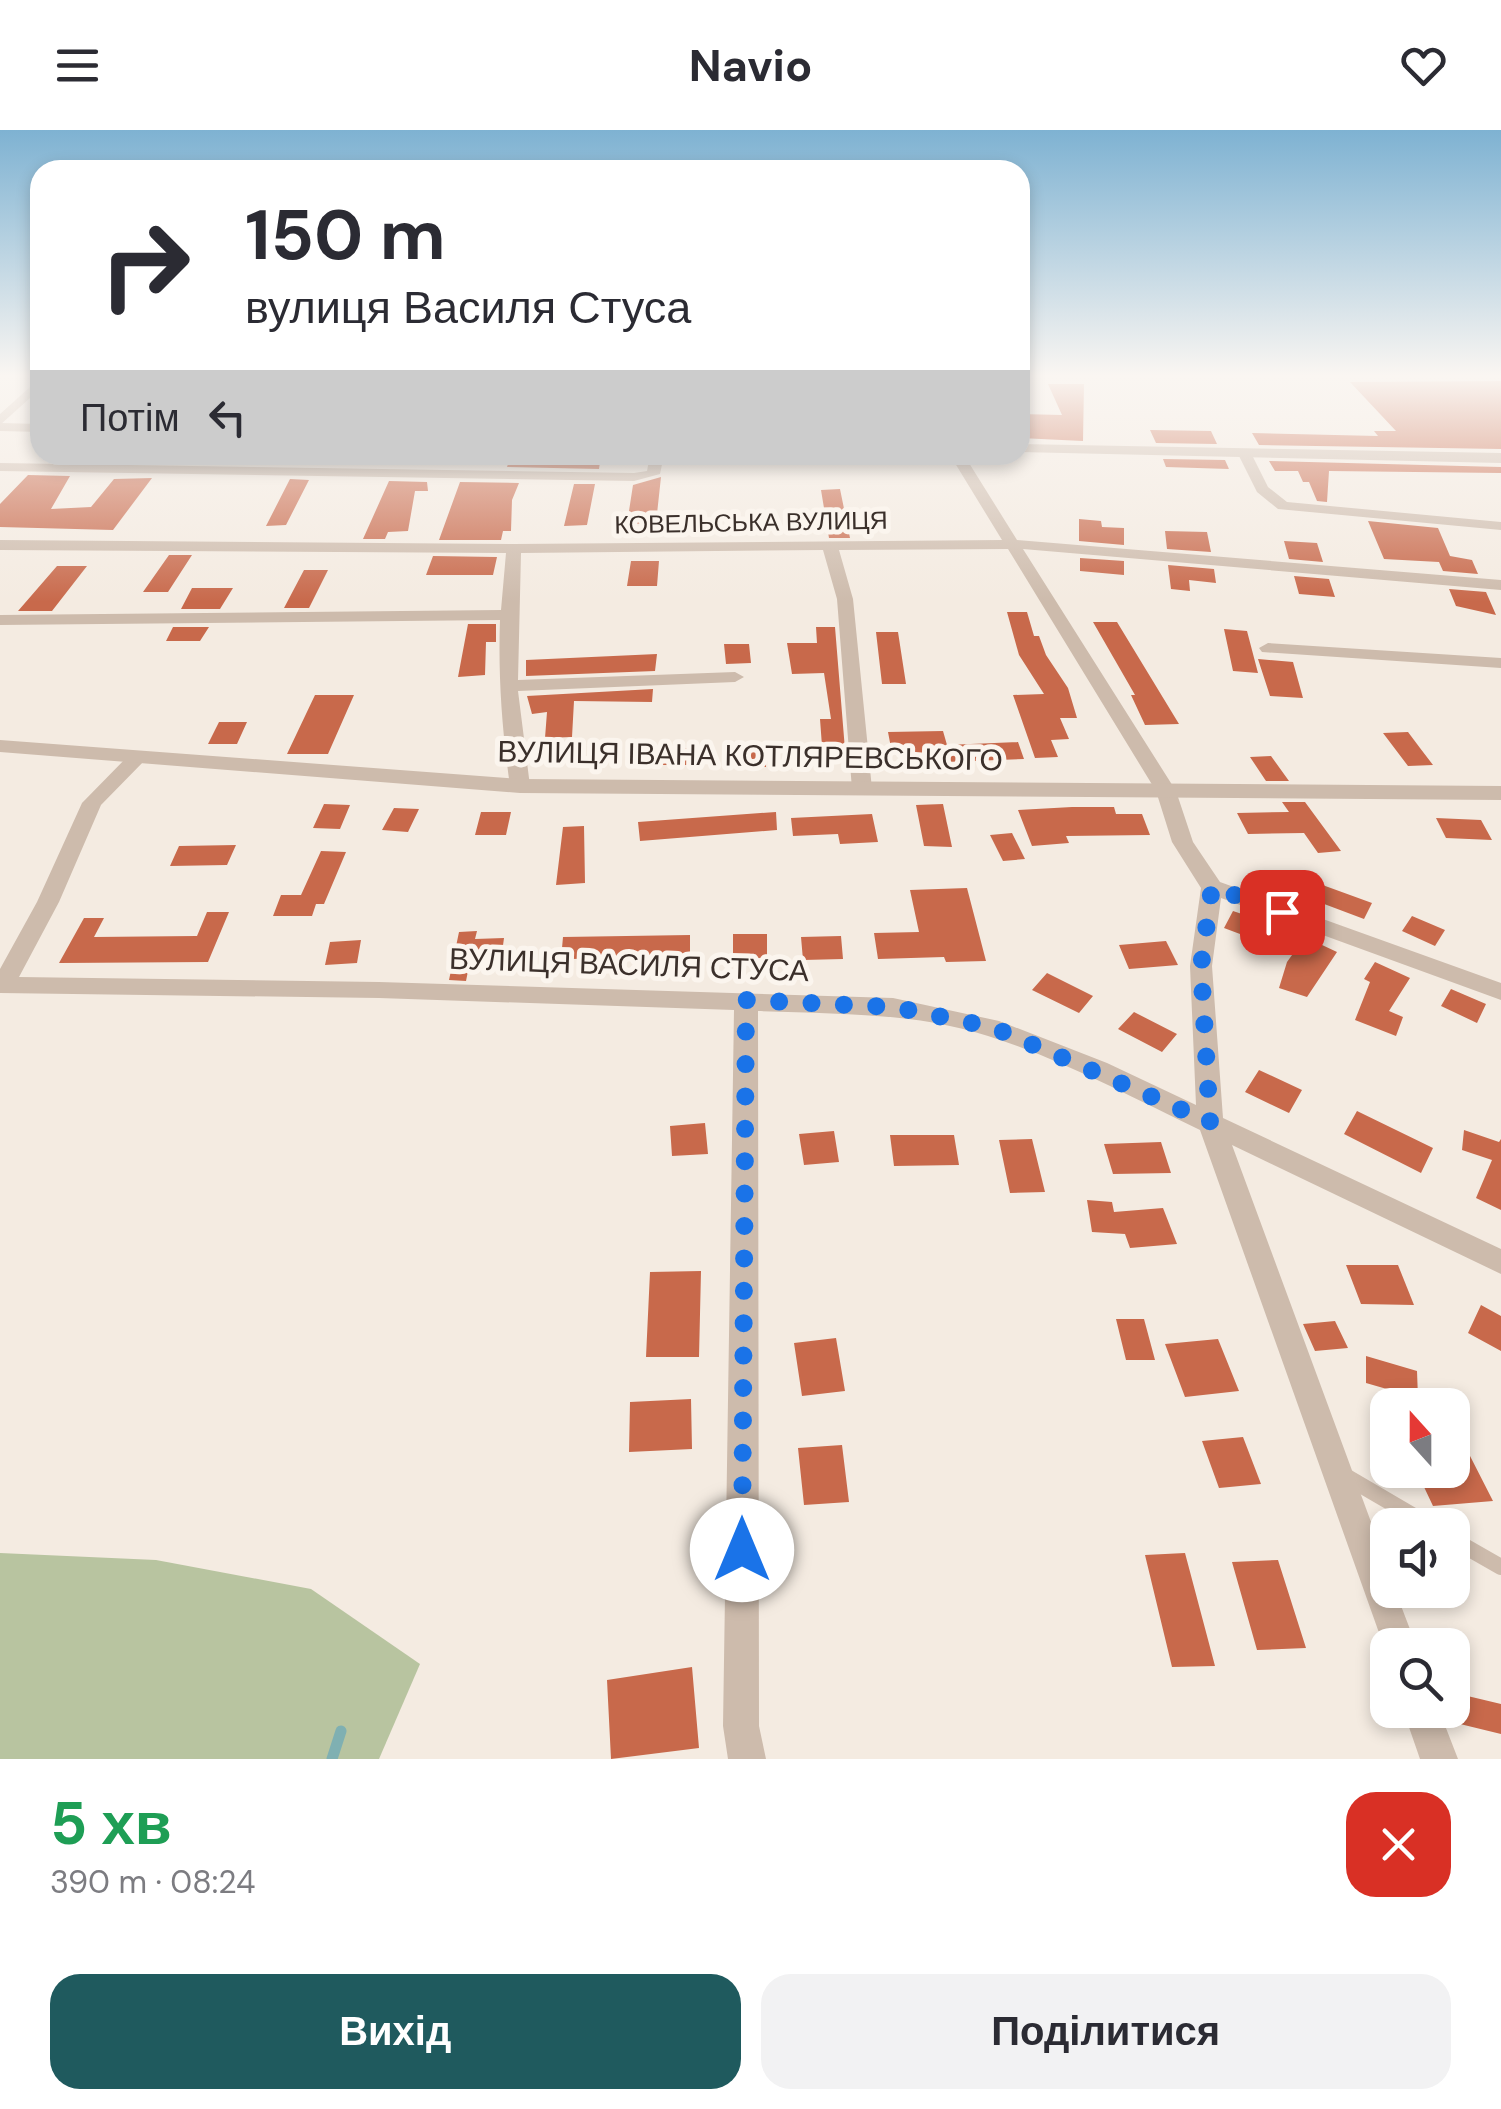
<!DOCTYPE html>
<html lang="uk">
<meta charset="utf-8">
<style>
body{margin:0;font-family:"DM Sans",sans-serif;background:#f2f2f3;color:#2b2b33;height:100vh;display:flex;flex-direction:column;font-size:38px;white-space:nowrap}
*{box-sizing:border-box;margin:0}
p{font-size:32px;color:#7c7c81}
.icon{flex:none;width:55px;height:55px;fill:none;stroke:currentColor;stroke-width:2;stroke-linecap:round;stroke-linejoin:round}
.map{position:relative;height:1629px;overflow:hidden}
.side{display:flex;flex-direction:column;background:#fff;flex:1}
.side>*{flex:none}
.hud{position:absolute;left:30px;top:30px;width:1000px;height:305px;border-radius:30px;box-shadow:0 5px 15px #0003;background:#fff;color:#2b2b33;overflow:hidden}
.needle{width:65px;rotate:339deg}
.buttons{position:absolute;left:1370px;top:1258px;display:grid;gap:20px}
.buttons a{display:grid;place-items:center;width:100px;height:100px;border-radius:20px;background:#fff;box-shadow:0 5px 15px #0003;font-size:50px}
.pin{position:absolute;display:grid;place-items:center;width:85px;height:85px;color:#fff;margin:-42px;border-radius:20px;box-shadow:0 5px 15px #0006}
.me{position:absolute;width:110px;margin:-55px;rotate:0deg;stroke-linejoin:round;filter:drop-shadow(0 0 8px #0008)}
.turn{display:flex;align-items:center;gap:35px;height:210px;padding:0 50px;font-size:45px}
.turn .icon{width:130px;height:130px;stroke-width:2.5}
.turn b{display:block;font-size:70px;line-height:85px}
.then{display:flex;align-items:center;height:95px;padding:0 50px;background:#0003;gap:20px;font-size:38px}
.round{display:grid;place-items:center;flex:none;width:105px;height:105px;border-radius:30px;background:#f2f2f3}
.head{display:flex;align-items:center;justify-content:space-between;height:170px;padding:0 50px}
h1{font-size:60px;font-weight:700;line-height:75px;color:#1e9e55}
.primary-button{display:flex;gap:20px;margin-top:auto;padding:20px 50px}
.primary-button a{flex:1;height:115px;border-radius:30px;background:#1f5a5e;color:#fff;font-size:40px;font-weight:700;line-height:115px;text-align:center}
.primary-button a+a{background:#f2f2f3;color:#2b2b33}
header{display:flex;justify-content:space-between;align-items:center;height:130px;padding:0 50px;background:#fff;font-size:45px;font-weight:700}
.map>svg:first-child{display:block}
.green{fill:#b8c4a0}
.lines{fill:none;stroke-linecap:round;stroke-linejoin:round}
.stream{stroke:#7fb0b2;stroke-width:11}
.building{fill:#c8694b}
.service{stroke:#cdbbac;stroke-width:16}
.minor{fill:#cdbbac;fill-rule:evenodd}
.tertiary{fill:#cdbbac;fill-rule:evenodd}
.route{stroke:#1a73e8;stroke-width:18;stroke-dasharray:0 32.4}
.labels{text-anchor:middle;stroke-width:10;stroke-linejoin:round;paint-order:stroke}
.far-street-label{font-size:25px;fill:#3b302b;stroke:#fbf5ee}
.street-label{font-size:30px;fill:#3b302b;stroke:#fbf5ee}
</style>
<header><svg class="icon" aria-label="menu" viewBox="0 0 24 24"><path d="M4 6h16M4 12h16M4 18h16"/></svg>Navio<svg class="icon" aria-label="heart" viewBox="0 0 24 24"><path d="M12 20l-8-8c-3-5 5-10 8-4 3-6 11-1 8 4z"/></svg></header>
<div class="map">
<svg width="1501" height="1629" viewBox="0 0 1501 1629">
<rect width="100%" height="100%" fill="#f4ebe1"/>
<path class="green" d="M0,1423L156,1430L311,1459L420,1534L379,1629H0Z"/>
<g class="lines">
<path class="stream" d="M332,1629L341,1601"/>
</g>
<path class="building" d="M1501,251V319L1259,315L1252,303L1378,306L1374,301H1396L1350,252Z
M1048,254H1084L1083,311L1020,308V284L1062,285Z
M1150,300L1211,301L1217,314L1156,313Z
M511,325H601L599,339L507,337Z
M1163,329L1225,330L1229,339L1166,337Z
M1269,331L1501,337V343L1329,341L1327,372L1317,371L1309,352H1303L1298,341H1275Z
M28,345L70,346L51,379L91,377L114,349L152,348L113,400L0,397V374Z
M661,347L656,393L627,394L633,355Z
M290,349L309,350L286,395L266,396Z
M389,351L427,352L428,361H415L408,401L388,402L385,409H363Z
M460,352L519,353L512,370L511,401H503L501,410H439Z
M574,354H595L587,395L564,396Z
M840,359L850,408H829L821,360Z
M1079,389L1101,391L1102,397L1124,398V415L1079,411Z
M1368,391L1438,398L1450,426L1472,430L1478,444L1443,441L1439,432L1384,429Z
M1165,401L1207,402L1211,422L1167,419Z
M1284,411L1317,413L1323,432L1289,429Z
M169,425H192L168,462H143Z
M433,426L497,427L493,445H426Z
M1080,428L1124,431V445L1080,441Z
M631,431H659L657,456H627Z
M1168,435L1214,439L1216,453L1189,450L1190,461L1171,459Z
M57,436H87L52,481H18Z
M304,440H328L309,478H284Z
M1294,446L1329,449L1335,467L1299,464Z
M192,458H233L220,479H181Z
M1449,459L1486,462L1496,485L1456,476Z
M1007,482H1027L1034,506H1039L1046,525L1068,558L1077,588H1060L1069,609L1051,610L1058,627L1035,628L1013,565L1044,564L1019,525Z
M1093,492H1117L1179,594L1145,595L1131,565H1135Z
M468,494H496V512H486L485,545L458,547Z
M173,497H209L200,511H166Z
M816,497H835L846,632L784,635L783,618L822,616L820,589H831L824,543L792,544L787,513H817Z
M1224,499L1247,501L1258,543L1233,541Z
M876,502H898L906,554H882Z
M724,514H749L751,533L726,534Z
M657,524L655,541L526,546V530Z
M1258,529L1293,532L1303,568L1270,566Z
M653,559L652,572L574,571L572,607L545,608L547,582L532,584L527,566Z
M315,565H354L328,624H287Z
M219,592H247L237,614H208Z
M943,601L947,615L1018,612L1024,629L945,632V622L892,623L888,602Z
M1408,602L1420,618L1433,635L1408,636L1383,603Z
M635,618H699L698,635H635Z
M737,620H766V637H737Z
M1271,626L1289,651H1266L1250,627Z
M1282,672H1305L1341,721L1318,723L1304,703L1248,704L1237,683L1289,682Z
M324,674L350,675L340,699L313,698Z
M943,674L952,717L924,716L916,675Z
M1072,677H1114L1116,684H1142L1150,705L1066,706L1069,713L1032,716L1018,680Z
M394,678L419,679L408,702L382,700Z
M481,682H511L506,705H475Z
M776,682L777,700L640,711L638,692Z
M872,684L878,712L840,714L838,704L793,706L791,688Z
M1436,688L1481,690L1492,710L1446,708Z
M584,696L585,753L556,755L563,697Z
M1012,703L1025,729L1003,731L990,705Z
M236,715L227,735L170,736L179,716Z
M321,721L346,722L324,774H316L312,786H273L281,765H301Z
M1284,741L1372,773L1364,789L1279,757Z
M967,758L986,831L946,832L944,827L878,829L874,803L919,802L910,760Z
M1233,781L1266,792L1256,810L1224,798Z
M207,782H229L208,832L59,833L84,788H104L94,807L197,806Z
M1412,786L1445,800L1435,816L1402,801Z
M477,801L475,809L504,808L501,830L470,831L466,851L449,850L459,802Z
M733,804H767V828H733Z
M690,805V828L561,829L563,807Z
M841,806L843,829L803,830L801,807Z
M1305,807L1337,822L1307,867L1279,858L1287,832Z
M361,810L357,833L325,835L330,812Z
M1166,811L1178,835L1129,839L1119,815Z
M1375,832L1410,848L1389,881L1403,887L1396,906L1355,890L1370,852L1364,849Z
M1047,843L1093,866L1079,883L1032,860Z
M1451,859L1486,874L1477,893L1441,876Z
M1134,882L1177,904L1162,922L1118,899Z
M1259,940L1302,960L1289,983L1245,962Z
M1357,981L1433,1018L1421,1043L1344,1004Z
M705,993L708,1024L672,1026L670,996Z
M1464,1000L1499,1012L1501,1009V1080L1476,1068L1492,1030L1462,1020Z
M834,1001L839,1032L804,1035L799,1004Z
M890,1005H954L959,1035L894,1036Z
M1032,1009L1045,1062L1010,1063L999,1010Z
M1161,1012L1171,1043L1113,1044L1104,1014Z
M1087,1070L1112,1072L1114,1082L1163,1078L1177,1114L1130,1118L1125,1104L1092,1102Z
M1346,1135H1398L1414,1175L1361,1174Z
M701,1141L699,1227H646L650,1142Z
M1481,1175L1501,1186V1221L1468,1203Z
M1116,1189H1144L1155,1230H1126Z
M1335,1191L1348,1218L1315,1221L1303,1194Z
M836,1208L845,1261L802,1266L794,1213Z
M1218,1209L1239,1261L1185,1267L1165,1214Z
M1366,1226L1417,1241L1418,1268L1366,1253Z
M691,1269L692,1319L629,1322L630,1272Z
M1243,1307L1261,1354L1219,1358L1202,1311Z
M842,1315L849,1372L804,1375L798,1318Z
M1468,1322L1493,1371L1433,1376L1416,1340H1452V1323Z
M1185,1423L1215,1536L1172,1537L1145,1425Z
M1278,1430L1306,1518L1257,1520L1232,1432Z
M692,1537L699,1618L611,1629L607,1550Z
M1455,1563L1501,1574V1604L1460,1594Z"/>
<g class="lines">
<path class="service" d="M1347,1347L1429,1395
M1452,1409L1501,1437"/>
<path class="minor" d="M40,248V259L0,295V284Z
M1239,319H1249L1268,357L1287,372L1501,392V400L1278,379L1257,362L1237,322Z
M650,325H664L660,344L634,351L0,341V333L634,343L647,341Z
M950,325H964L1017,410L1501,450V460L1023,419L1176,661L1193,712L1220,752L1501,853V870L1221,768L1212,836L1223,988L1501,1119V1144L1232,1015L1388,1438V1460H1395L1416,1515H1388V1528L1200,1000C1131,967 1061,929 988,906C914,882 835,884 758,881L759,1596L766,1629H728L723,1596L734,880L379,868L0,863V839L37,772L82,673L130,624L137,622L147,628L101,675L59,772L19,847L379,852L893,868L999,891L1107,933L1196,975L1190,836L1201,758L1172,712L1156,661L1008,419L839,420L853,469L872,659L862,665L852,659L837,469L823,420L521,423L518,550L735,542L744,547L735,552L518,561L530,656L520,662L510,656C502,600 498,546 500,490L0,495V485L501,480L506,423L0,420V410L514,414L1002,410Z
M1268,513L1501,528V538L1262,522L1259,518Z
M1403,1580H1439L1458,1629H1420Z"/>
<path class="tertiary" d="M0,293L40,294V302L0,301Z
M1020,314L1501,323V333L1020,322Z
M0,610L520,649L1501,656V670L520,663L0,622Z"/>
</g>
<linearGradient id="sky" x2="0" y2="1"><stop stop-color="#7eb2d2"/><stop offset="0.52" stop-color="#faf6f2"/><stop offset="1" stop-color="#faf6f2" stop-opacity="0"/></linearGradient>
<rect width="1501" height="472" fill="url(#sky)"/>
<g class="lines">
<path class="route" d="M742,1420L746,870L894,877L992,897L1210,992L1201,836L1212,757L1282,782"/>
</g>
<g class="labels">
<g class="far-street-label">
<text transform="translate(751 392) rotate(-1)" y="9">КОВЕЛЬСЬКА ВУЛИЦЯ</text>
</g>
<g class="street-label">
<text transform="translate(750 626) rotate(1)" y="10">ВУЛИЦЯ ІВАНА КОТЛЯРЕВСЬКОГО</text>
<text transform="translate(629 835) rotate(2)" y="10">ВУЛИЦЯ ВАСИЛЯ СТУСА</text>
</g>
</g>
</svg>
<div class="buttons">
<a><svg class="needle" viewBox="-14 -14 28 28"><path d="M0-13l5 13h-10z" fill="#e53935"/><path d="M0 13l5-13h-10z" fill="#7c7c81"/></svg></a>
<a><svg class="icon" aria-label="sound" viewBox="0 0 24 24"><path d="M4 9h4l5-4v14l-5-4H4zM17 9q2 3 0 6"/></svg></a>
<a><svg class="icon" aria-label="search" viewBox="0 0 24 24"><circle cx="10" cy="10" r="6"/><path d="M15 15l6 6"/></svg></a>
</div>
<div class="pin" style="left:1282px;top:782px;background:#d93025"><svg class="icon" aria-label="arrive" viewBox="0 0 24 24"><path d="M6 21V4h12l-3 4 3 4H6"/></svg></div>
<svg class="me" style="left:742px;top:1420px" viewBox="-20 -20 40 40"><circle r="19" fill="#fff"/><path d="M0-13L10 11 0 6-10 11z" fill="#1a73e8"/></svg>
<div class="hud">
<div class="turn"><svg class="icon" aria-label="right" viewBox="0 0 24 24"><path d="M7 20v-9h11M14 6l5 5-5 5"/></svg><div><b>150 m</b>вулиця Василя Стуса</div></div>
<div class="then">Потім<svg class="icon" aria-label="left" viewBox="0 0 24 24"><path d="M17 20v-9H6M10 6l-5 5 5 5"/></svg></div>
</div>
</div>
<section class="side">
<div class="head"><div><h1>5 хв</h1><p>390 m · 08:24</p></div><a class="round" style="background:#d93025;color:#fff"><svg class="icon" aria-label="close" viewBox="0 0 24 24"><path d="M6 6l12 12M18 6L6 18"/></svg></a></div>
<div class="primary-button"><a>Вихід</a><a>Поділитися</a></div>
</section>
